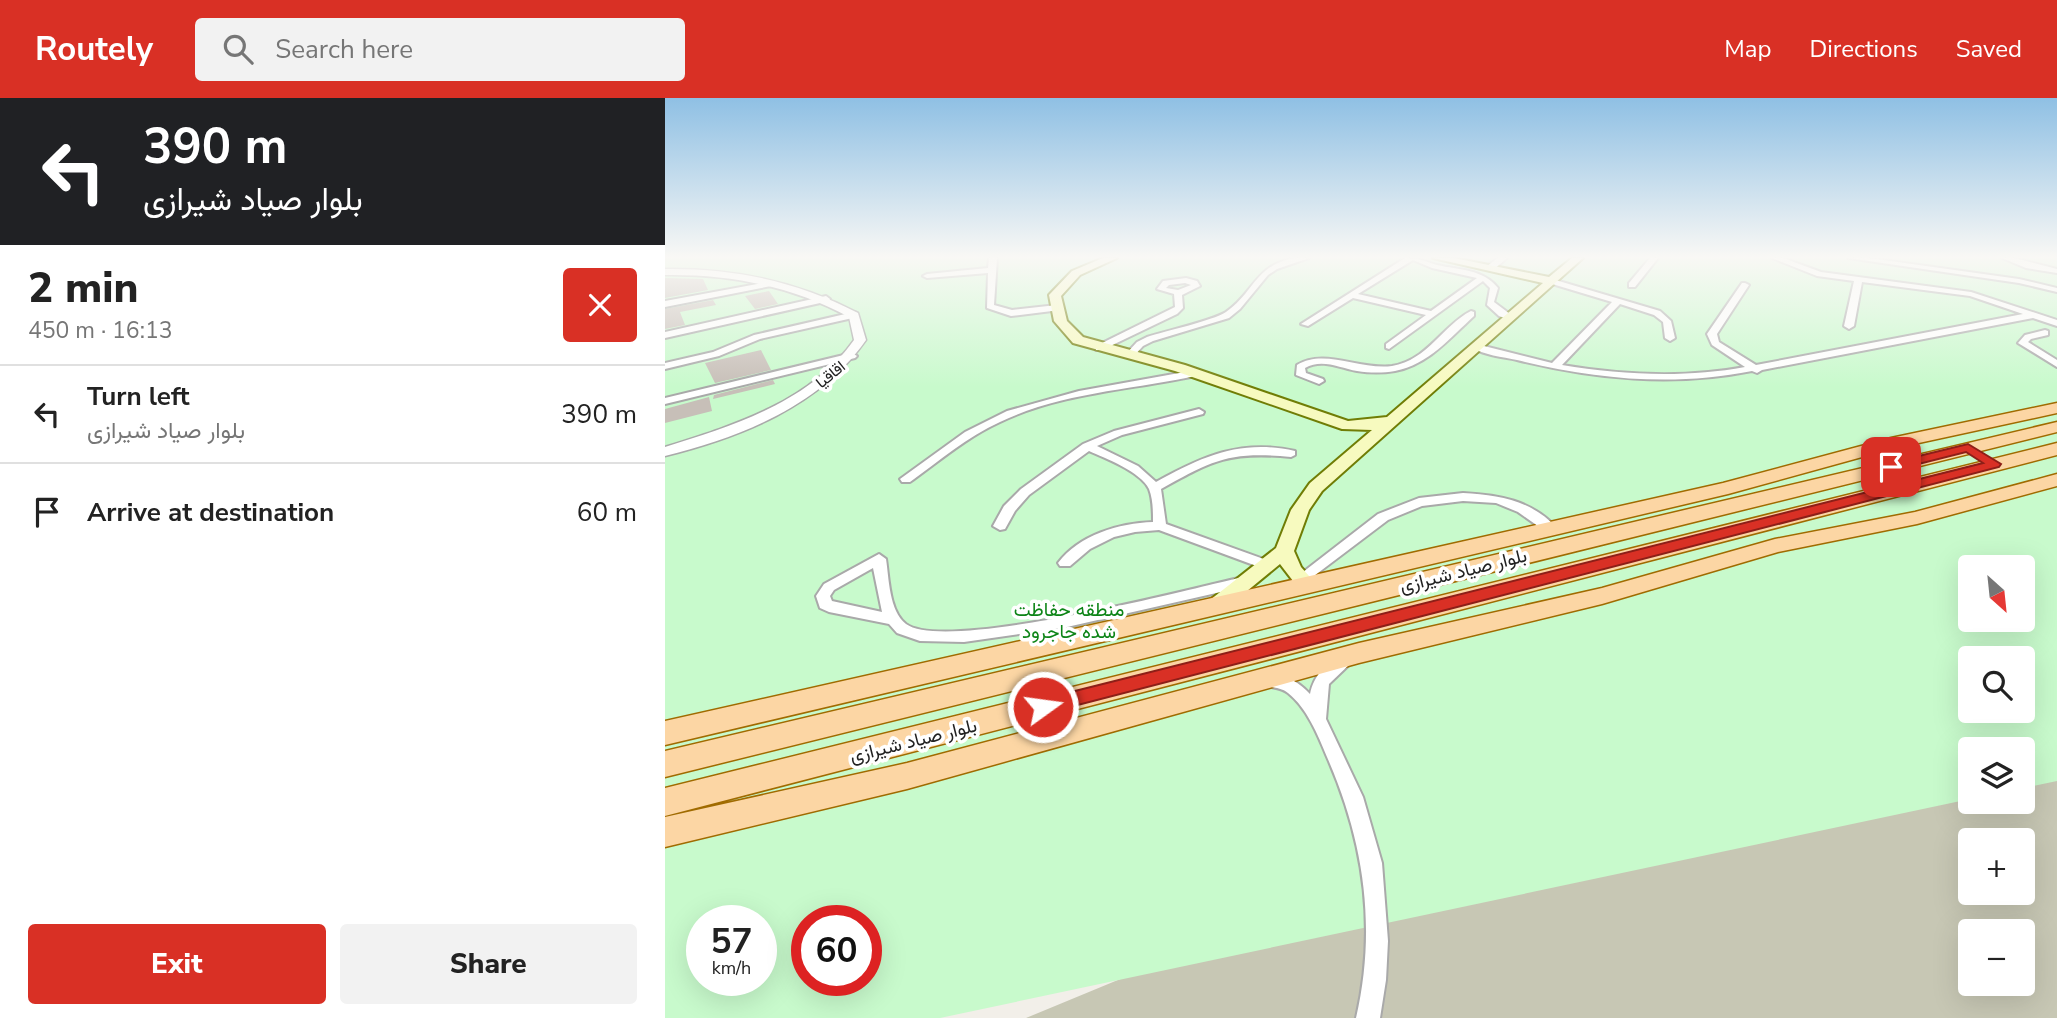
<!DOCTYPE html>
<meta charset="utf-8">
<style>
body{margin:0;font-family:"Nunito Sans",Vazirmatn,sans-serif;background:#f2f2f2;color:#222;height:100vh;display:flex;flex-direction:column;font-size:26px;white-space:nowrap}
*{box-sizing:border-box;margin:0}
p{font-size:23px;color:#767676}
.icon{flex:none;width:38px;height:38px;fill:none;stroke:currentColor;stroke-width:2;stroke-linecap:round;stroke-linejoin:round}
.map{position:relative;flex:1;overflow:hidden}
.drawer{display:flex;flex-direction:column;background:#fff;width:665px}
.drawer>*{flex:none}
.guide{background:#202124;color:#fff;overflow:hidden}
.needle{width:46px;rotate:153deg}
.tools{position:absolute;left:1293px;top:457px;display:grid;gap:14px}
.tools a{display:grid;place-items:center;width:77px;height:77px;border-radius:7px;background:#fff;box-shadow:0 7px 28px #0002;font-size:35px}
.speed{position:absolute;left:21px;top:807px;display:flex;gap:14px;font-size:35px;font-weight:700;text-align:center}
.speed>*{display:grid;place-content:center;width:91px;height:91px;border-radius:50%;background:#fff;box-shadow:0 7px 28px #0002;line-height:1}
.speed small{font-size:18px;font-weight:400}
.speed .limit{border:10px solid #d22;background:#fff;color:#111}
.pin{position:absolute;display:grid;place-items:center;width:60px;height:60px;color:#fff;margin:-30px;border-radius:14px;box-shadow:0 4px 10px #0006}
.me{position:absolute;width:77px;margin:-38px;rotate:76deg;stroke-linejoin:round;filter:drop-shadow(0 0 5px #0008)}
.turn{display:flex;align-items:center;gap:24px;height:147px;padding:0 28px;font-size:32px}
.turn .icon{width:91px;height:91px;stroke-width:2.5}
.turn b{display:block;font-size:49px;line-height:60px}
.round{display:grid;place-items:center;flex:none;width:74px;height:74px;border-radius:7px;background:#f2f2f2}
.summary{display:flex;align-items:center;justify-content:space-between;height:119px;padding:0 28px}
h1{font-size:42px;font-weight:800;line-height:52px}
.button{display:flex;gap:14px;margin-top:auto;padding:14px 28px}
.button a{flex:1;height:80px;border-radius:7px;background:#d93025;color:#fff;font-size:28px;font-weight:800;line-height:80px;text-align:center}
.button a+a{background:#f2f2f2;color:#222}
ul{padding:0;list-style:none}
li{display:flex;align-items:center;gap:21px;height:98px;padding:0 28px;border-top:2px solid #e0e0e0}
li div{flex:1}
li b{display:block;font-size:26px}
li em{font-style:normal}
header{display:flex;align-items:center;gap:42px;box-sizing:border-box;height:98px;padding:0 35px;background:#d93025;color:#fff}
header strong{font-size:33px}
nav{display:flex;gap:38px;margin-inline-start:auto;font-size:24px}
.search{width:490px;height:63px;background:#f2f2f2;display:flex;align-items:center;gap:18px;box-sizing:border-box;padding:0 24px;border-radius:7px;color:#767676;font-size:26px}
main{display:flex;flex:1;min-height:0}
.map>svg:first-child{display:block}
.construction{fill:#c7c7b4;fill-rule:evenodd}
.park{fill:#c8facc;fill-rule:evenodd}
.building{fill:#c7bfb8}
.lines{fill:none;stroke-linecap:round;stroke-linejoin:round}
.minor-casing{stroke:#a9a9a9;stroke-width:4}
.tertiary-casing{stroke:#a9a9a9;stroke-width:3}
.secondary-casing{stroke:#707d05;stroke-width:4}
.primary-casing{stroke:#a06b00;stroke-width:3}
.minor{fill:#fff;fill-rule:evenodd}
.tertiary{fill:#fff;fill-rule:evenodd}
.secondary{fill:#f7fabf;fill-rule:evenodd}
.primary{fill:#fcd6a4;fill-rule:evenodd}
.route{fill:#d93025;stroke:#8d1f18;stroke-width:2}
.labels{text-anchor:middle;stroke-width:7;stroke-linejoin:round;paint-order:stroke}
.far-street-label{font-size:16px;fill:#222;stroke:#fff}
.street-label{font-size:19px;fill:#222;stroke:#fff}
.park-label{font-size:19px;fill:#0c8416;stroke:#fff}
</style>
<header>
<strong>Routely</strong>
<div class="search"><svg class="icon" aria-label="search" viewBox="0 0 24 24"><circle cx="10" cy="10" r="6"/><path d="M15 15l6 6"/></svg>Search here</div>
<nav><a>Map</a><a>Directions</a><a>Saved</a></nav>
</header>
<main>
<section class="drawer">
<div class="guide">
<div class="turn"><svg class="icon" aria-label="left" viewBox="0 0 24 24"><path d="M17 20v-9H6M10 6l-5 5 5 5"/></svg><div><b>390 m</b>بلوار صیاد شیرازی</div></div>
</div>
<div class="summary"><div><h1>2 min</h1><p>450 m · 16:13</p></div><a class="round" style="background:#d93025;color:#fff"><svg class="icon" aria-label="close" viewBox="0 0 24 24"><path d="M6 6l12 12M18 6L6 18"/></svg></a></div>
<ul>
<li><svg class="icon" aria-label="left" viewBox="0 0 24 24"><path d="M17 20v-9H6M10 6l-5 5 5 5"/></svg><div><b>Turn left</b><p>بلوار صیاد شیرازی</p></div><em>390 m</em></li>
<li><svg class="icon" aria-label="arrive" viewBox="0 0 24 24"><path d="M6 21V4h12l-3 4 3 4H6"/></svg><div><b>Arrive at destination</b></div><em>60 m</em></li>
</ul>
<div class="button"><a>Exit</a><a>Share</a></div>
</section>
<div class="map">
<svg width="1392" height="920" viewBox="0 0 1392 920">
<rect width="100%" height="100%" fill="#f2efe9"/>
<path class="construction" d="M1392,502V920H361L1217,566L1358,522ZM1306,560H1358V612H1306ZM1306,651H1358V704H1306ZM1306,742H1358V794H1306ZM1306,833H1358V886H1306Z"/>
<path class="park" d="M0,160H1392V683L1358,690V651H1306L1305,701L275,920H0ZM1306,469H1358V522H1306ZM1306,560H1358V612H1306ZM37,822H96V882H37ZM142,822H201V882H142Z"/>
<path class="building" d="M0,180L38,181L43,192L0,200Z
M104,193L113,206L90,211L80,198Z
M48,202L51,207L15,214L20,227L0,231V211Z
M96,252L106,272L50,285L40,265Z
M108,282L110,286L48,301L49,297Z
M44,299L47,313L0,325V311Z"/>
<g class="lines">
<g class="minor-casing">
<path id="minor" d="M324,160H332L329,207L347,212L392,207L395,208V212L346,218L322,210L323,175L262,180L258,178L262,176L323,170Z
M629,160H644L612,171L603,177L575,211L564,220L488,243L478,248L467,260L459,258L472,244L482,239C500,233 547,223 561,214C590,194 589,168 629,160Z
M740,160C754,160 759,163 772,167C794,172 818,171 833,190L829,204L849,219L845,222L834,218L822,207L825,190L818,183L724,251L721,250V246L761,217L688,200L643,228L636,226ZM748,162L767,170L812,180L766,213L693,196Z
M833,160H842L828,172H822V168Z
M985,160H993L970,189H964V185Z
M1107,160H1118L1156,174L1306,194L1392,222V228L1368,220L1097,272L1092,275L1087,273C1007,289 930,281 852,262C838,259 818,257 806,249L811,246L887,265L947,204L884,185L883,183L887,181L995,213L1006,223L1010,240L1005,243L1000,240L998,224L989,217L955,206L897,267C956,277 1021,280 1080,269L1047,247L1042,236L1077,185H1080L1084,187L1052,236L1054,244L1091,267L1358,216L1305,198L1197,184L1189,228L1184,231L1179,228L1189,183L1152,178Z
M1183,160H1204L1354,181L1392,190V194L1354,185Z
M1337,160H1349L1392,171V175L1361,170Z
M521,180L532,183L535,188L517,197L518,210L512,216L437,252H431V248L510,209L509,196L492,191L498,183ZM520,185L526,187L513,192L501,190L504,187Z
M103,184H106V188L0,209V203Z
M161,198L165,201L164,203L0,240V234Z
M806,213L809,214V218C786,239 763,267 730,273C718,275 705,275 692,273C675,270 657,260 640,270L641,275L658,281L659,283L654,286L631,277L632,267C659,250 694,272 727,268C763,262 778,227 806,213Z
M189,214L192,215V219L95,241L54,258L0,271V265L48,254L89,237Z
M1380,232L1383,233V237L1366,241L1363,244L1392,262V269L1353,245L1360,237Z
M187,255L192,258L190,260L0,306V300Z
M531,272L536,275L535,277C468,292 397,294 335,324C302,339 274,363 245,384H237L235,381L300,334L342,313L414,293Z
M534,311L539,314L538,316L457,337L432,348L473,368L491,384C538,358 576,341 630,353V357L626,359C565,353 548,362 496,391L501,426L607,464L609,467L607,470H597L494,432L470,434L449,439L425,451L405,468H395L393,465C414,437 454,425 488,424C488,413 488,401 484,391C476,374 440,360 424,353L364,397L350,413L340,431L335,432L328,428L339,408L356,391L418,346L449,333Z
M798,395C834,397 866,402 892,430L885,434L880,433L853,414L831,405L798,403L757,408L723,422L641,484L636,486L629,481L713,416L754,400Z
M214,456L221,461C224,480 224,513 241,526C281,555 526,491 582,478L589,483L582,488L402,529L299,544L255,543L232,535L224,526L164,514L155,510L151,498L159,486ZM208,470L217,514L167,503L165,498L169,492Z
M680,557L686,559L688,563L664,586L661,621L698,699L717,765L723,843L721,882L715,920H691C712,829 699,743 662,659C653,637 642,610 623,595C616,589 607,590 598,587L596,583L598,579C616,573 633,583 645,596C649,577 662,563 680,557Z"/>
</g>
<g class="tertiary-casing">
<path id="tertiary" d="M0,171C68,170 132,183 193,215L201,242C155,308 76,339 0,358V349C70,327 145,304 189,242L184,219C126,188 65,176 0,177Z"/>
</g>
<g class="secondary-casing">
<path id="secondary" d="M438,160H452L415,177L396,198L402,223L418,239L520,267L683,323L722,319L878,185L768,160H789L884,179L907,160H918L657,393L644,412L629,453L636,469L652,487L649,492H635L615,466L559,512H545L542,507L545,502L611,450L626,412L645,385L707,332L677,331L510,273L408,245L389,223L384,197L407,173Z"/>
</g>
<g class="primary-casing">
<path id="primary" d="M1392,305V315L1226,351L1063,396L0,647V623L1058,385L1226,340Z
M1392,324V334L0,679V653Z
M1392,345V357L0,718V690Z
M1392,376V388L1252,426L1113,454L937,506L694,565L242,691L0,749V719L242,665L694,545L937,490L1110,441L1250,414Z"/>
</g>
<use href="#minor" class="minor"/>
<use href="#tertiary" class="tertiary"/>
<use href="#secondary" class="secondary"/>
<use href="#primary" class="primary"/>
</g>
<linearGradient id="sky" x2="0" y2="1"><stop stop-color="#8fc0e4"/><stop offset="0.55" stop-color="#f9f8f5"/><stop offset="1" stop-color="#f9f8f5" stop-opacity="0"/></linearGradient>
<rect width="1392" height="289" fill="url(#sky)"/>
<path class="route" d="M1303,346L1336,366L1334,369L378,616L371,614L369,609L371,603L378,601L1318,365L1301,354L1226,373L1219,369L1221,366Z"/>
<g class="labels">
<g class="far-street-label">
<text transform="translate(165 276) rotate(-39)" y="6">اقاقیا</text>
</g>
<g class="street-label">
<text transform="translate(798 472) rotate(-14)" y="7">بلوار صیاد شیرازی</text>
<text transform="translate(248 642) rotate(-14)" y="7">بلوار صیاد شیرازی</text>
</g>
<g class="park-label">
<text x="404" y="518">منطقه حفاظت<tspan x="404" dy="22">شده جاجرود</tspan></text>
</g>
</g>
</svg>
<div class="tools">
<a><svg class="needle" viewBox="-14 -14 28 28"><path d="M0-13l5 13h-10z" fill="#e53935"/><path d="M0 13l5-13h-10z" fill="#767676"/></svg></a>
<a><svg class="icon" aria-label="search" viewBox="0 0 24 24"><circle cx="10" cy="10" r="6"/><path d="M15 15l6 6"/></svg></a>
<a><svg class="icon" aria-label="layers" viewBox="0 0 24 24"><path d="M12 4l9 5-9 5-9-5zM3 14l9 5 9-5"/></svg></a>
<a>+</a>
<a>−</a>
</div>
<div class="speed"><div>57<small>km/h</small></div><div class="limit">60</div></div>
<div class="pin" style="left:1226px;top:369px;background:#d93025"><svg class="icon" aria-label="arrive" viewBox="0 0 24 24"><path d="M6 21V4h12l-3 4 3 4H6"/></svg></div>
<svg class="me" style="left:378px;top:609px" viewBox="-20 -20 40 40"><circle r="17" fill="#d93025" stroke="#fff" stroke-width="3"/><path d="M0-11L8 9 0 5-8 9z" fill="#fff"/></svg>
</div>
</main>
